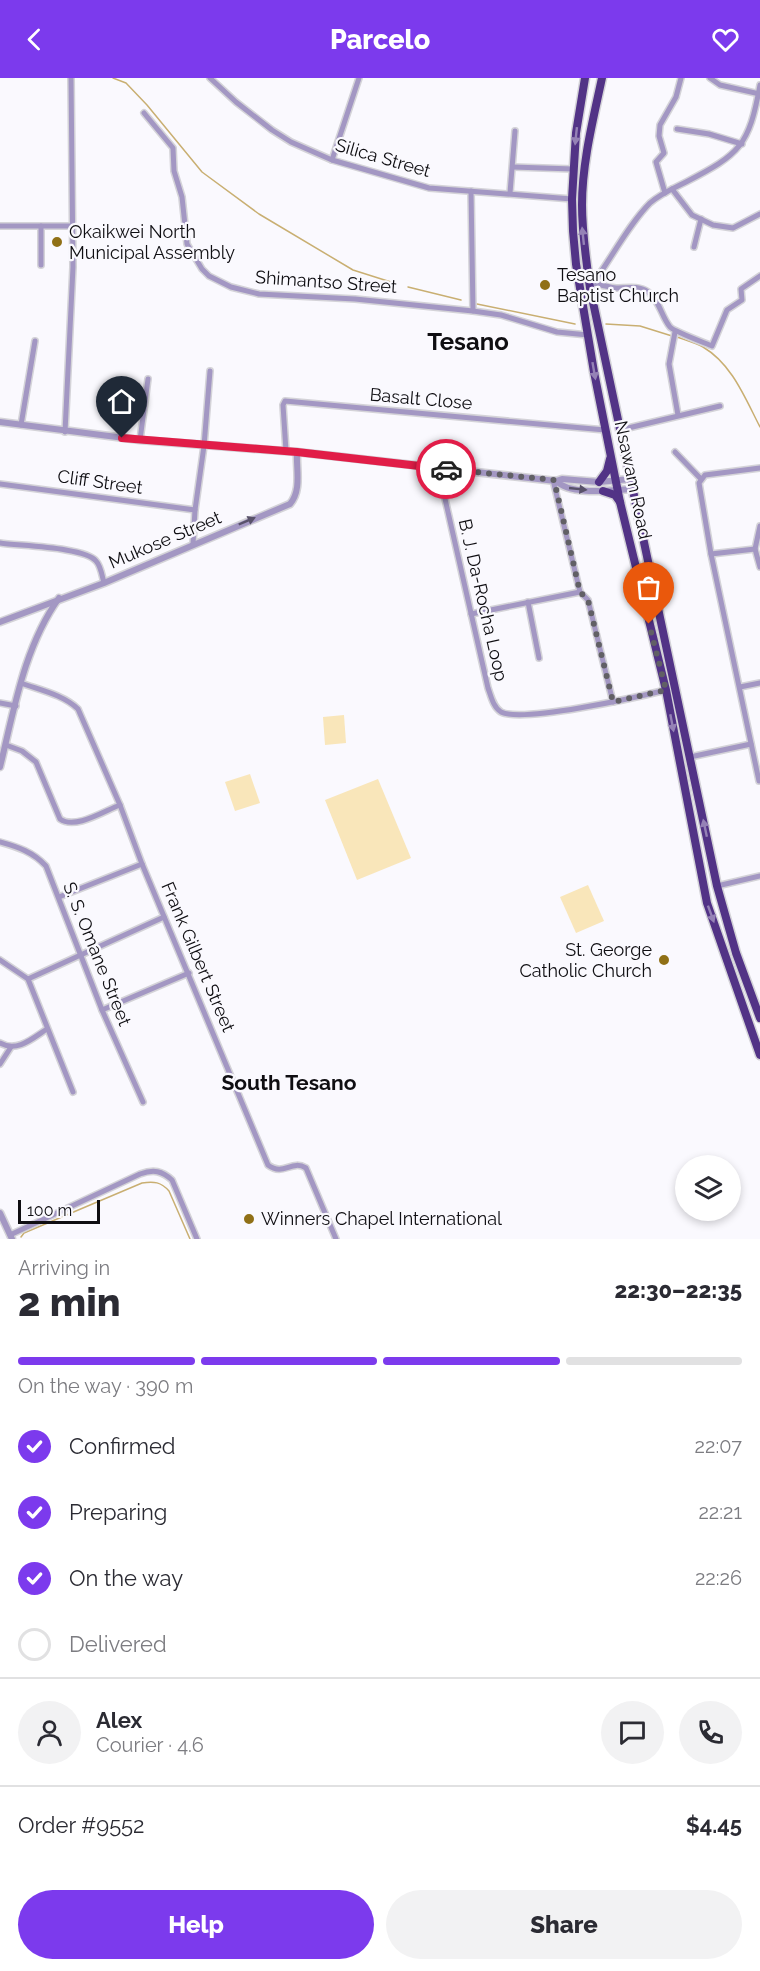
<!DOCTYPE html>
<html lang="en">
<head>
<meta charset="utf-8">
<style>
	:root { --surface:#fff; --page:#f2f2f3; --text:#2b2b33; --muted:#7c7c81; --line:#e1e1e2; --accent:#7c3aed }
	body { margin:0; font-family:Raleway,sans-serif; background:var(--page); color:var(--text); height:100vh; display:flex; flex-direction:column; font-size:22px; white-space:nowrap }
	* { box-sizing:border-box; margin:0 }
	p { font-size:20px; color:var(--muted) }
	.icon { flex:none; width:33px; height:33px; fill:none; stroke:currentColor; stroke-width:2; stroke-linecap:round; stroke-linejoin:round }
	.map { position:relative; height:1161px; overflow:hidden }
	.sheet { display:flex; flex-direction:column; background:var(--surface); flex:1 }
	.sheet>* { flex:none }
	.fabs { position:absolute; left:675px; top:1077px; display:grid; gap:12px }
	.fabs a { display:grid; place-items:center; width:66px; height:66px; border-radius:50%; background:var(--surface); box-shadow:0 3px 9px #0003; font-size:30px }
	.scale { position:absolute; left:18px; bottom:15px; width:82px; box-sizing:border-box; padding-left:6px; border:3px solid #0f0e12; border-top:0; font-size:16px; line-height:21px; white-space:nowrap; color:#0f0e12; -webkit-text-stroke:4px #faf9fe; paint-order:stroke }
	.pin { position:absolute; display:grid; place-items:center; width:51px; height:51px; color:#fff; margin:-62px -26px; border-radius:50% 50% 50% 0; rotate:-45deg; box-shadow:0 0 6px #0007 }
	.pin .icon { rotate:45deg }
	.courier { position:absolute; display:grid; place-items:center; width:60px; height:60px; margin:-30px; border:4px solid #e11d48; border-radius:50%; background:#fff; color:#222; box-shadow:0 2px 8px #0007 }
	.overview em { font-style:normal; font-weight:800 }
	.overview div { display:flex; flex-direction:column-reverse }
	.overview { display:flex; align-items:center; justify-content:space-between; height:102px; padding:0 18px }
	h1 { font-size:39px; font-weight:800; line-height:45px }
	.bar { display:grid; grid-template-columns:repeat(4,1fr); gap:9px 6px; align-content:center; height:72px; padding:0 18px }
	.bar i { height:8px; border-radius:4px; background:var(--line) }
	.bar .on { background:var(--accent) }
	.bar p { grid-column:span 4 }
	.line { display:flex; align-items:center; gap:15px; padding:0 18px; border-top:2px solid var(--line) }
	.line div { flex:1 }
	.round { display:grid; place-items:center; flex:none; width:63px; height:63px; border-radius:32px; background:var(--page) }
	ol { padding:0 18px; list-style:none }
	li { display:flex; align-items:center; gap:18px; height:66px }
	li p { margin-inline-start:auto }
	li .icon { padding:6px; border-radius:50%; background:var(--accent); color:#fff; stroke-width:4 }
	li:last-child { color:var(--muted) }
	li i { width:33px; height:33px; border:3px solid var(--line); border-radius:50% }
	.primary-button { display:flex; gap:12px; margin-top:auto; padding:12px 18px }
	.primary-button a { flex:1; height:69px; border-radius:36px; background:var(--accent); color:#fff; font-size:24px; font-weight:800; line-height:69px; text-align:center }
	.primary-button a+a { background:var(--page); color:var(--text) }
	header { display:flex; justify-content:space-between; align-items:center; height:78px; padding:0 18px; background:var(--accent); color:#fff; font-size:27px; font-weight:800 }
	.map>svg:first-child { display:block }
</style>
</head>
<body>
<header><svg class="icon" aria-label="back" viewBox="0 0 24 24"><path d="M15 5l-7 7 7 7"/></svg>Parcelo<svg class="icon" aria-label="heart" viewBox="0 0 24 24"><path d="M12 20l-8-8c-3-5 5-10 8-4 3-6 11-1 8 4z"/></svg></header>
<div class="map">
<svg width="760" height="1161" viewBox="0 0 760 1161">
	<rect width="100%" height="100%" fill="#faf9fe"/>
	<g fill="#f9e6ba">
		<polygon points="344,637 346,665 325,667 323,639"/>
		<polygon points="250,696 260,725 235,733 225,704"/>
		<polygon points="378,701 411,780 357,802 325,722"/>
		<polygon points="588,807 604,843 576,855 560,819"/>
	</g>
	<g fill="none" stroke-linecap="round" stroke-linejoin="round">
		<g stroke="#c9af72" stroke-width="1.5">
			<polyline points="113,0 126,5 147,27 202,94 259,136 353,192 394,205"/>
			<polyline points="408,209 461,222"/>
			<polyline points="477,226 575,246"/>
			<polyline points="606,246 640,248 672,258"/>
			<path d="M 677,259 C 685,262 695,265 703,269 C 732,286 745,320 760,349"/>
			<path d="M 21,1159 L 24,1155 L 142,1105 C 154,1103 161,1104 169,1113 L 190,1161"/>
		</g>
		<g stroke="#d4d3d8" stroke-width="8">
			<g id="minor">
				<polyline points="210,0 236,24 272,52 291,64 332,82 429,110 572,121"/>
				<polyline points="710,0 720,7 760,16"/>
				<polyline points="144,35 173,70 174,93 182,119 187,166 202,191 209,198 231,209 259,216 355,221 473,233 501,237 557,254 588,257"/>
				<polyline points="677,51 709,56 742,66"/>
				<polyline points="332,82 359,0"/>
				<polyline points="513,89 573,91"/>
				<polyline points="672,111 692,137 713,147 733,150 760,136"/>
				<polyline points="471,113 473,233"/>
				<polyline points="510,115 515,53"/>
				<polyline points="665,115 656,84 664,75 659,58 660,47 676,19 681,0"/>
				<polyline points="0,148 73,148"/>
				<polyline points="694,169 701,141"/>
				<polyline points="41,187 41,148"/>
				<path d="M 593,205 C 601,207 608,209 616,210 C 626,210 639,207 648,214 C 660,223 661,238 670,249 C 673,253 705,265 712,268 L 727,232 L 742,222 L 741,211 L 760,198"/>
				<path d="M 591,208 C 610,183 628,147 650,125 C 660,116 674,110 686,104 C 740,76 749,68 760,7"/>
				<polyline points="675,254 669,286 678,337"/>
				<polyline points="21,347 35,263"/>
				<polyline points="620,352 720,328"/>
				<polyline points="65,354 73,189 71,0"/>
				<polyline points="140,362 148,301"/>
				<polyline points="286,373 283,327 285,323 605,352"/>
				<polyline points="675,374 701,401"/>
				<path d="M 438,390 L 488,610 C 491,618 493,629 501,634 C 522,645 638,619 666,612"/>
				<polyline points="553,402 580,514 588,522 613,624"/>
				<polyline points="0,406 195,432"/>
				<polyline points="760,448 755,471 760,489"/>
				<path d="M 0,465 C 19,468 85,469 96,483 C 101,488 102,498 104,505"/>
				<polyline points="193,466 195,432 204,368 210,293"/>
				<polyline points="711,476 755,471"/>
				<polyline points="528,524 539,580"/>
				<polyline points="471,536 580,514"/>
				<path d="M 21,605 C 40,612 64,617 78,631 L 120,727 L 142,786 L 268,1087 C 284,1099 291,1081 306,1090 L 336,1161"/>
				<polyline points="740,609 760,605"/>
				<polyline points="0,625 16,628"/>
				<path d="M 6,667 L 22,673 L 36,684 L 60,741 C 75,752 104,733 120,727"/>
				<polyline points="690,679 751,666"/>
				<polyline points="759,703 711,476 699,405 705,397 760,390"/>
				<path d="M 0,764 C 18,769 33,774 46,788 L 102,932 L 143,1024"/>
				<polyline points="717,808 760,798"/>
				<polyline points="59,819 142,786"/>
				<polyline points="0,882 28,901 73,1014"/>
				<polyline points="28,901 164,839"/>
				<polyline points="102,932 189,895"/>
				<path d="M 0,965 C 17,975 33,960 47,951"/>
				<polyline points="0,986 11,969"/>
				<path d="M 10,1157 L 140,1096 C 154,1091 162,1093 172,1102 L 197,1161"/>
			</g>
		</g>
		<g stroke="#d4d3d8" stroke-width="9">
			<g id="tertiary">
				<polyline points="0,344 140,362 297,374 556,403 562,401 599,404 630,401"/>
				<path d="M 556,403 C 571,418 612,412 632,411"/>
				<path d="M 0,544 L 104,505 L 290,426 C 302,412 296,391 297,374"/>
				<path d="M 0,689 C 14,632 24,569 59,520"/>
				<polyline points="0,1135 12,1161"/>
			</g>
		</g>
		<g stroke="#d4d3d8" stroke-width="11">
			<g id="trunk">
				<polyline points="585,0 576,55 572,121 573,153 576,186 594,294 620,424 666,612 707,825 760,977"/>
				<path d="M 602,0 C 593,42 582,85 582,127 C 582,155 586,182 590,210 L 717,808 L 736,875 L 760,940"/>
				<polyline points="599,404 607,393 610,381"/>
				<polyline points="603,413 615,417 620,424"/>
			</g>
		</g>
		<use href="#minor" stroke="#a397c3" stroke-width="5"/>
		<use href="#tertiary" stroke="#a397c3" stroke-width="6"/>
		<use href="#trunk" stroke="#523386" stroke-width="8"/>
	</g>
	<defs><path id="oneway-solid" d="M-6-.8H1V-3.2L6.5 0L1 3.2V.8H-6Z" transform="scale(1.5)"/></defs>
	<g fill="#9582b6">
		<use href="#oneway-solid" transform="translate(576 58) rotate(96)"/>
		<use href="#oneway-solid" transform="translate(583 158) rotate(-96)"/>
		<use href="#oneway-solid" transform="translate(594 293) rotate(80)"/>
		<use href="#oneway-solid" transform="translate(672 645) rotate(79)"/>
		<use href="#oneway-solid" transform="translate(705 750) rotate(-102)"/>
		<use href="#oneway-solid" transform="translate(711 836) rotate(70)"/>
	</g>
	<g fill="#59526a">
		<use href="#oneway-solid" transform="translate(578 411) rotate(6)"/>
		<use href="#oneway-solid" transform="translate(247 443) rotate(-23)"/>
	</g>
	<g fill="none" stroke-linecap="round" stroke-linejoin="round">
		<polyline stroke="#616065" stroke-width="6" stroke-dasharray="0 10.8" points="446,391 554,402 580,514 588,522 613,624 666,612 649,546"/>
		<polyline stroke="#e11d48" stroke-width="8" points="122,360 297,374 446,391"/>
	</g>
	<g fill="#907016" stroke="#faf9fe" stroke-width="2">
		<circle cx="57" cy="164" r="6"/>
		<circle cx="545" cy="207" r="6"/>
		<circle cx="664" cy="882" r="6"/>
		<circle cx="249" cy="1141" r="6"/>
	</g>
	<g text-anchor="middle" stroke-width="4.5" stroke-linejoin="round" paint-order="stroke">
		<g font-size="18" fill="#0f0e12" stroke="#faf9fe">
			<text transform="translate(383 80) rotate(16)" y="6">Silica Street</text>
			<text transform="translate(326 204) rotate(4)" y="6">Shimantso Street</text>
			<text transform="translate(421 321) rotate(5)" y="6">Basalt Close</text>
			<text transform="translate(633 402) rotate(78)" y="6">Nsawam Road</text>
			<text transform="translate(100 404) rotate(8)" y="6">Cliff Street</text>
			<text transform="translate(165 462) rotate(-23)" y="6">Mukose Street</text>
			<text transform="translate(483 522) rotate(77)" y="6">B. J. Da-Rocha Loop</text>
			<text transform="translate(97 876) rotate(68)" y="6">S. S. Omane Street</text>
			<text transform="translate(198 879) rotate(67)" y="6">Frank Gilbert Street</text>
		</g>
		<g font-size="18" fill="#0f0e12" stroke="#faf9fe" text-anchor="start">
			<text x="69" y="160">Okaikwei North<tspan x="69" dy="21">Municipal Assembly</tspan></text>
			<text x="557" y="203">Tesano<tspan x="557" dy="21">Baptist Church</tspan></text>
			<text x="652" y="878" text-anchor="end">St. George<tspan x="652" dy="21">Catholic Church</tspan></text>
			<text x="261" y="1147">Winners Chapel International</text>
		</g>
		<g font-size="21" font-weight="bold" fill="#0f0e12" stroke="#faf9fe">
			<text x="289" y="1012">South Tesano</text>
		</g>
		<g font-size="24" font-weight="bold" fill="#0f0e12" stroke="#faf9fe">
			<text x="468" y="272">Tesano</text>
		</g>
	</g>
</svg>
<div class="fabs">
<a><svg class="icon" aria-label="layers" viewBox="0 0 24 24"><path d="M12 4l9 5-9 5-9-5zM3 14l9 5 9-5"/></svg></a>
</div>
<div class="scale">100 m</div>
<div class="pin" style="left:649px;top:546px;background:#ea580c"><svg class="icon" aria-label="bag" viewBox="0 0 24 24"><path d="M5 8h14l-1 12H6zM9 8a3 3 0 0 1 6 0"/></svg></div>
<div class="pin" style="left:122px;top:360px;background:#1f2937"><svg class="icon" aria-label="home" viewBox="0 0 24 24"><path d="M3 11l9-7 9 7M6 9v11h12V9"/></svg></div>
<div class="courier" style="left:446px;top:391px"><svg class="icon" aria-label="car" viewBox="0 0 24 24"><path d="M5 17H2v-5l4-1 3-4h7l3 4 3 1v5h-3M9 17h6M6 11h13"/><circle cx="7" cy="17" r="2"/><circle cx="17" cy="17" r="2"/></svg></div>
</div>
<section class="sheet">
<div class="overview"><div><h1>2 min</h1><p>Arriving in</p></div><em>22:30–22:35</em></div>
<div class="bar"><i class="on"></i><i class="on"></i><i class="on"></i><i></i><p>On the way · 390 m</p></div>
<ol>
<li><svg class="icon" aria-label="check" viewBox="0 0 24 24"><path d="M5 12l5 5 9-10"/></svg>Confirmed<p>22:07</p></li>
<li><svg class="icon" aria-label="check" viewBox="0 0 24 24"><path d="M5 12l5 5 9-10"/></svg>Preparing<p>22:21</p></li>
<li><svg class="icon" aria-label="check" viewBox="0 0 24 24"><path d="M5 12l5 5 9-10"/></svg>On the way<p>22:26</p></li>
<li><i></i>Delivered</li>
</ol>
<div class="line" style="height:108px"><a class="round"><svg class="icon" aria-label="person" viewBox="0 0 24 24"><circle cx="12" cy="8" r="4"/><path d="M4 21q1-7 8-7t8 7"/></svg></a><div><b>Alex</b><p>Courier · 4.6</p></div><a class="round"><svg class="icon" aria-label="chat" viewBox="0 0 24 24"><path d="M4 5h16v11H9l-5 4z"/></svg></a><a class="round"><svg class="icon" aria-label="phone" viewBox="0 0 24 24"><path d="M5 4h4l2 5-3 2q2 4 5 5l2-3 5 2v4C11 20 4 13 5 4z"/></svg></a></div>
<div class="line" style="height:78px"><div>Order #9552</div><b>$4.45</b></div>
<div class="primary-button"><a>Help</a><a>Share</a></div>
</section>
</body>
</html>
